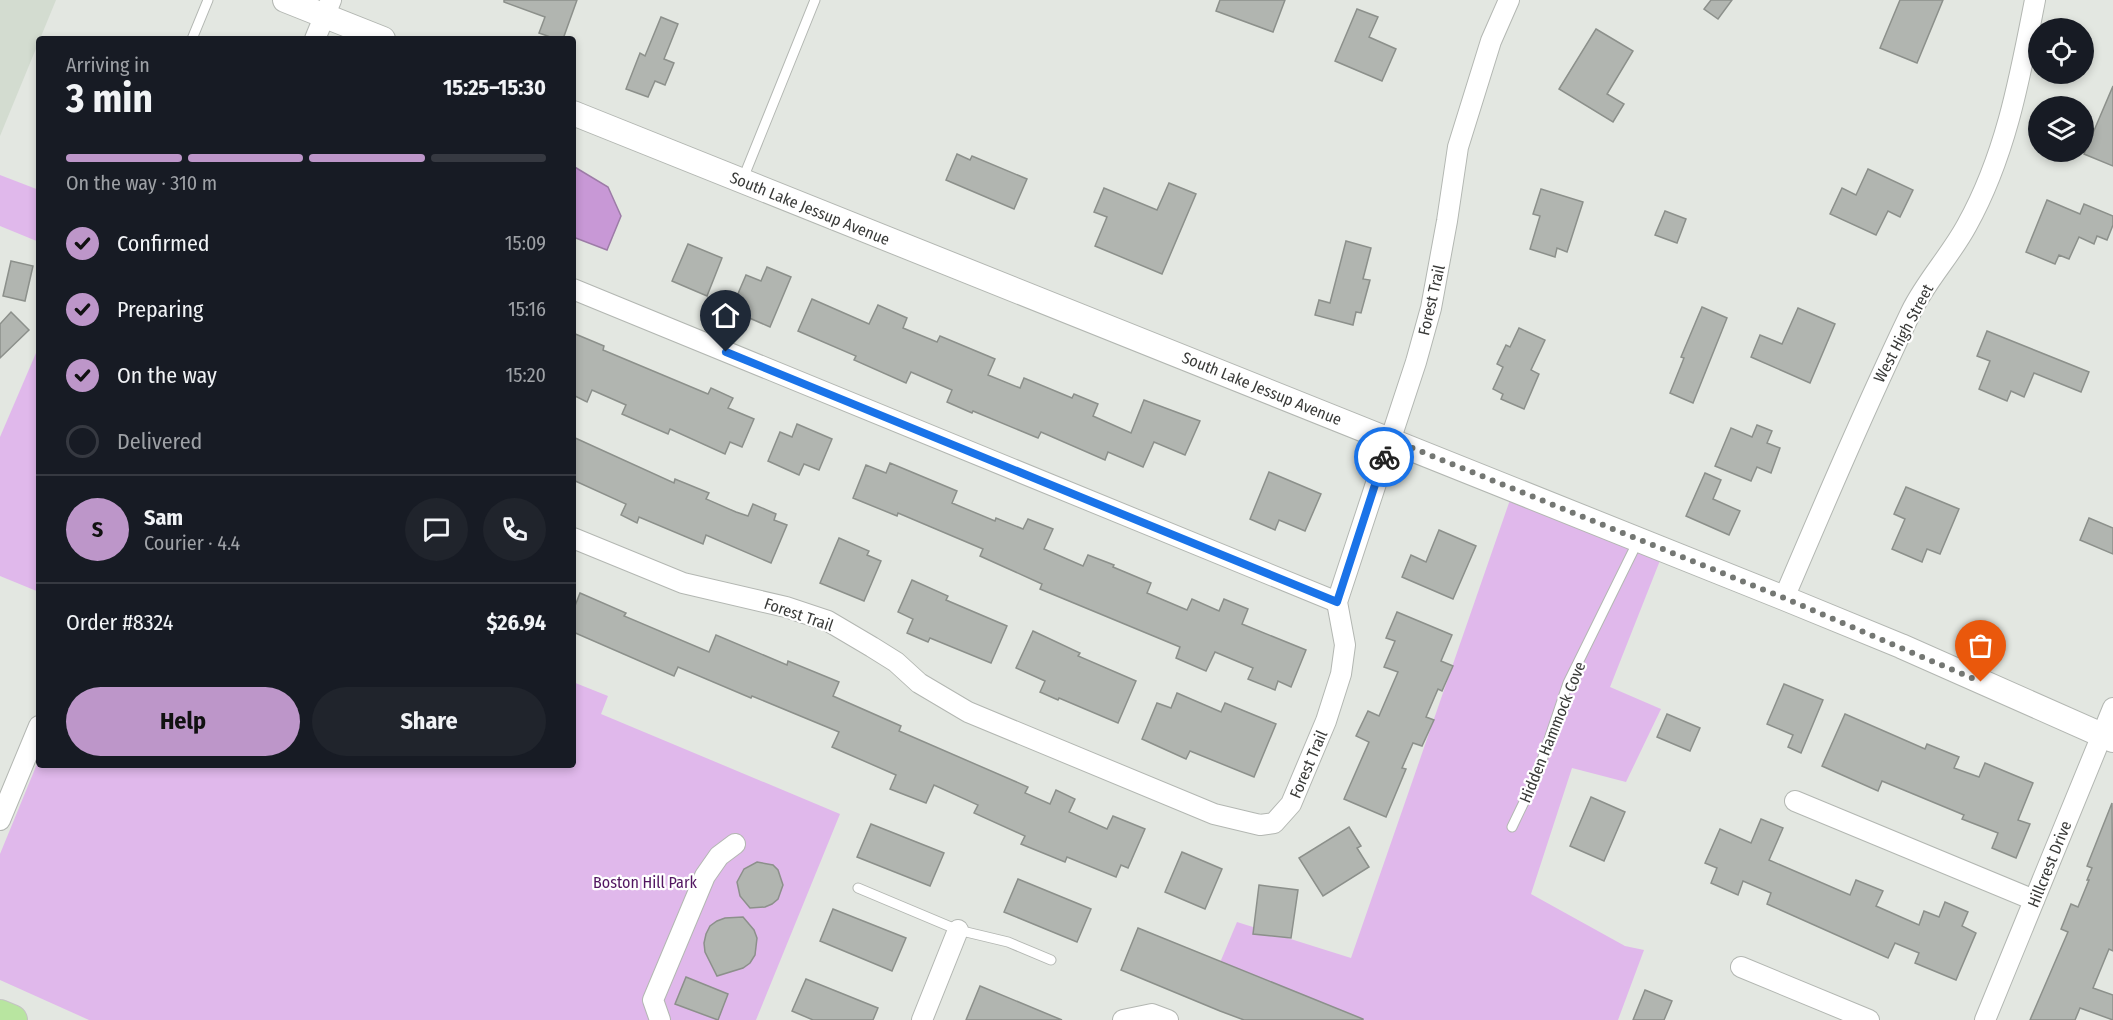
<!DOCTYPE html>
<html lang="en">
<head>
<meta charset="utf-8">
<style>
	:root { --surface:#171b24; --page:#20242c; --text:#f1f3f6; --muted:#9ea1a6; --line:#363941; --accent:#bd96c9 }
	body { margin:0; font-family:"Fira Sans Condensed",sans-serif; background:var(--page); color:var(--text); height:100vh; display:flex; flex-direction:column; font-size:22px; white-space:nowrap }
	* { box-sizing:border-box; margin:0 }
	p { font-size:20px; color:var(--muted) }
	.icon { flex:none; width:33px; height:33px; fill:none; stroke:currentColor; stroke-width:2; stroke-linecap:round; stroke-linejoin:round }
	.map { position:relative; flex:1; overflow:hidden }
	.side { position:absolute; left:36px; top:36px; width:540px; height:732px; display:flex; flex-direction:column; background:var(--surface); border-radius:6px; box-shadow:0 3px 9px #0003 }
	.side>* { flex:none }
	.buttons { position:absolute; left:2028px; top:18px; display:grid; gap:12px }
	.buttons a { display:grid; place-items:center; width:66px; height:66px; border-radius:50%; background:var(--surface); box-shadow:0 3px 9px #0003; font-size:30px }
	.pin { position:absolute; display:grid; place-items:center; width:51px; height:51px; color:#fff; margin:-62px -26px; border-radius:50% 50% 50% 0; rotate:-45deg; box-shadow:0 0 6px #0007 }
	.pin .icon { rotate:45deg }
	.courier { position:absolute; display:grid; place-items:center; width:60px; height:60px; margin:-30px; border:4px solid #1a73e8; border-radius:50%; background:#fff; color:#222; box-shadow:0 2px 8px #0007 }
	.summary em { font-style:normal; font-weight:700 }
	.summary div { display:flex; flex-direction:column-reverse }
	.summary { display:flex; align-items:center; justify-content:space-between; height:102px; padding:0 30px }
	h1 { font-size:39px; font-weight:700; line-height:45px }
	.bar { display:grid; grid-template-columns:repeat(4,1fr); gap:9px 6px; align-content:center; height:72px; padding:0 30px }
	.bar i { height:8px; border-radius:4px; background:var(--line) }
	.bar .current { background:var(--accent) }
	.bar p { grid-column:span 4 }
	.line { display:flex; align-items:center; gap:15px; padding:0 30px; border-top:2px solid var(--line) }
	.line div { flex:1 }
	.round { display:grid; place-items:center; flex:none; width:63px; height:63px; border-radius:32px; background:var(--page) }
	ol { padding:0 30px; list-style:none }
	li { display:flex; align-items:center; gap:18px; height:66px }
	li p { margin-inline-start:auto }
	li .icon { padding:6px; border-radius:50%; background:var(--accent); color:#111; stroke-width:4 }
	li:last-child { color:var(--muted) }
	li i { width:33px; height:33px; border:3px solid var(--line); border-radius:50% }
	.action { display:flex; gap:12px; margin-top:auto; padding:12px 30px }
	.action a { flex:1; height:69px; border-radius:36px; background:var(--accent); color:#111; font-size:24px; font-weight:700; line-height:69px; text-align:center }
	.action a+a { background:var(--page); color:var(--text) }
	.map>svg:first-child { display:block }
</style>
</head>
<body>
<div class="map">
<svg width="2113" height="1020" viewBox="0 0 2113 1020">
	<rect width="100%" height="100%" fill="#e3e7e1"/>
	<polygon fill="#d3dcd0" points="0,0 56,0 0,136"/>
	<g fill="#e0b8eb">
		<polygon points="0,175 39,190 39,242 0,226"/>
		<polygon points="39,346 39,592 0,576 0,437"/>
		<polygon points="1511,497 1661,558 1610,687 1661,709 1626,782 1572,768 1531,894 1625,946 1644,950 1618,1020 1317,1020 1214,977 1237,922 1351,958"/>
		<polygon points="573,682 608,696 601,714 840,814 756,1020 89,1020 0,980 0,854 39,759 39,765 573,765"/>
	</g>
	<polygon fill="#c898d6" stroke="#9d7ca7" stroke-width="1.5" points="573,166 608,187 621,216 607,250 573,237"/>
	<g fill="#b1b5b0" stroke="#8c908b" stroke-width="1.5">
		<polygon points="504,0 577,0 563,39 556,39 539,33 545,17 504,2"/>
		<polygon points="1220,0 1285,0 1273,32 1216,11"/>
		<polygon points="1711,0 1732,0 1718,19 1704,9"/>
		<polygon points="1900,0 1943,0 1917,63 1880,48"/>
		<polygon points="1357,9 1378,17 1369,37 1396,49 1382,81 1335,61"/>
		<polygon points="661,17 678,24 664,59 674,63 665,85 655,81 648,97 626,89 640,53 645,56"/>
		<polygon points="1596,29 1633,51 1607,94 1624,104 1613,122 1559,89"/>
		<polygon points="2113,86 2113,166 2084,154"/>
		<polygon points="957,154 970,160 972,156 1027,179 1014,209 946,180"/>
		<polygon points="1868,169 1913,190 1900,217 1888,211 1876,235 1830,214 1842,188 1856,195"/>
		<polygon points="1169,183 1196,194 1162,274 1095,246 1107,217 1094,212 1104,188 1157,210"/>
		<polygon points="1541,189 1583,202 1567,252 1557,248 1555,257 1530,249 1540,216 1533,214"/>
		<polygon points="2047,200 2080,214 2084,204 2113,216 2113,225 2107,240 2097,236 2094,244 2079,237 2069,259 2059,255 2055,264 2026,252"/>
		<polygon points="1665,211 1686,219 1677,243 1655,235"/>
		<polygon points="1346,241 1371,248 1363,279 1370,280 1361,313 1356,312 1353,325 1315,315 1319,300 1330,303"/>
		<polygon points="688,244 722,258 707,296 672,281"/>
		<polygon points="11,261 33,266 25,301 3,296"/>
		<polygon points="767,267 791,277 770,327 731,310 746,275 761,281"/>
		<polygon points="812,299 869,324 878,305 907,318 903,328 937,342 940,336 995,359 988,375 1020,388 1024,378 1072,398 1074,394 1098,404 1093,416 1131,433 1144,400 1200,421 1185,455 1154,442 1143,467 1108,452 1105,460 1041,432 1038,438 973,411 972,413 947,402 952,390 911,372 906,383 854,360 856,356 798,331"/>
		<polygon points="1702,307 1727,318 1693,403 1670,393 1684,358 1681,357"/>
		<polygon points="1798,308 1835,324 1810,383 1751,357 1760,335 1782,344"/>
		<polygon points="11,312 29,330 0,358 0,324"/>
		<polygon points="1519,328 1545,340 1531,370 1539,374 1524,409 1501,399 1503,394 1493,389 1503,367 1497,364 1506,345 1510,347"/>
		<polygon points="1987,331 2089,372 2081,392 2034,373 2024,397 2011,391 2007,401 1979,389 1990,361 1977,356"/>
		<polygon points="573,333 604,346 603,350 708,394 711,388 733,398 728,408 754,419 742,447 730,442 725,454 670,429 668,434 622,414 626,405 592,390 587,402 573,395"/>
		<polygon points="797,424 832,439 819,470 804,464 799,475 768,461 780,432 792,437"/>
		<polygon points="1757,425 1772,431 1767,443 1780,448 1771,473 1757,467 1751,481 1715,466 1731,428 1752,437"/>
		<polygon points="573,437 674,483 675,479 709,493 706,499 736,512 748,516 753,504 776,514 774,520 787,525 771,563 706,535 703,544 639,517 637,523 621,515 626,504 573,480"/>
		<polygon points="890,463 957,491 952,503 995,521 996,518 1023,529 1028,519 1053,529 1044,549 1083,566 1088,555 1114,565 1113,567 1151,583 1147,593 1187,610 1192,599 1219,611 1224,599 1248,609 1242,624 1306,650 1291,687 1278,681 1275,690 1248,679 1253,668 1215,652 1206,671 1176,658 1180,647 1040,589 1042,584 980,556 983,549 898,513 897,516 853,498 866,465 886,473"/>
		<polygon points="1269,472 1321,494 1305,531 1279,520 1275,530 1250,519"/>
		<polygon points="1705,473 1721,480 1713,499 1740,511 1729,535 1686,516"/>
		<polygon points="1906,487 1959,509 1940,554 1927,549 1922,562 1892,549 1905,519 1894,514"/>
		<polygon points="2089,518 2113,528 2113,554 2080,540"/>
		<polygon points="1439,530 1476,546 1453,599 1402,577 1411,555 1426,562"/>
		<polygon points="839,538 869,551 867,555 881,561 864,601 820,583"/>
		<polygon points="912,580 948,596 946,600 1007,626 991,663 930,638 928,642 907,633 913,619 898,612"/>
		<polygon points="580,593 626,613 624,616 709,652 716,635 787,665 788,661 839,682 833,696 901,726 899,731 1028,787 1025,793 1050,804 1056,790 1075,799 1069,812 1107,829 1113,816 1145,829 1128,868 1121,865 1116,877 1067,857 1065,862 1021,844 1025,836 974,813 978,805 934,785 926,803 890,789 896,775 832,747 839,732 752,696 751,698 678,667 674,676 573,632 573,611"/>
		<polygon points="1397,612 1452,635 1441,661 1453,666 1442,691 1438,689 1426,717 1434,720 1422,746 1413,743 1402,768 1406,769 1386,817 1344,799 1369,742 1356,736 1368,711 1379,716 1398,672 1384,667 1395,641 1386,638"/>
		<polygon points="1033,631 1080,653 1078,656 1136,681 1118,723 1059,698 1058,700 1040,692 1045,681 1016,668"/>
		<polygon points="1784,684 1823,700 1801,753 1788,747 1793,735 1767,724"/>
		<polygon points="1177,693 1221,712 1225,703 1276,724 1254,777 1190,751 1186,759 1142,739 1157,703 1171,708"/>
		<polygon points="1667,714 1700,728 1690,751 1657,737"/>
		<polygon points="1845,714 1925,749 1927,744 1959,757 1954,768 1979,777 1985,763 2033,783 2018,820 2030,824 2016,858 1992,848 1998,833 1962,819 1964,815 1882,781 1878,791 1822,766"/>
		<polygon points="1591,797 1625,812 1604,861 1570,846"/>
		<polygon points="2112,803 2113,951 2109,949 2093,988 2113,995 2113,1020 2080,1008 2075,1020 2030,1020 2068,932 2061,929 2071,904 2078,907 2089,880 2087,880 2092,868 2087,866"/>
		<polygon points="1761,819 1783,828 1769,860 1850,895 1856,880 1883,891 1876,906 1919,925 1924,911 1939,917 1945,902 1968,912 1962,926 1976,933 1956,980 1915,963 1919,953 1895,943 1888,958 1767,904 1771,893 1743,881 1738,895 1711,883 1717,868 1705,863 1720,829 1751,843"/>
		<polygon points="871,824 944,853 930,886 857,857"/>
		<polygon points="1349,827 1361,846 1357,848 1369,867 1323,896 1299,858"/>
		<polygon points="1182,852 1222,869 1205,909 1165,892"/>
		<polygon points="757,862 773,865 778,870 783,885 778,899 772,904 765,907 750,908 740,896 737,882 744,869"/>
		<polygon points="1018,879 1091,909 1077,942 1004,912"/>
		<polygon points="1259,885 1298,890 1291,938 1253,934"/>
		<polygon points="833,909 906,938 892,971 820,941"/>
		<polygon points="743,917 754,930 757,938 755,955 750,963 743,968 717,976 705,952 704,943 706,934 710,926 717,921 725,918"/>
		<polygon points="1138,928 1363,1019 1363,1020 1244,1020 1220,1011 1121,970"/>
		<polygon points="686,977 728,994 718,1020 675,1004"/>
		<polygon points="806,979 878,1008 873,1020 813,1020 792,1011"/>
		<polygon points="980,986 1062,1020 966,1020"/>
		<polygon points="1645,990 1672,1001 1664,1020 1633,1020"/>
	</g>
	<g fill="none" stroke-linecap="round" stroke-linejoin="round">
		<g stroke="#b3b7b2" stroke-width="11">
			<g id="service">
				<polyline points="192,39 208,0"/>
				<polyline points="742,181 815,0"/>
				<polyline points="1512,827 1537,775 1568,683 1638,541"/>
				<polyline points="858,888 958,930 1008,942 1051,960"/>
			</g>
		</g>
		<g stroke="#b3b7b2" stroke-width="22">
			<g id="minor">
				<polyline points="315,39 331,0"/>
				<polyline points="573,289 1337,602"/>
				<polyline points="573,538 683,583 786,607 828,621 872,647 896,662 919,683 968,712 1214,814 1260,825 1274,823 1291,804 1326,721 1341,674 1345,645 1337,602 1416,362 1431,308 1447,221 1458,147 1491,41 1509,0"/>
				<path d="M 1784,598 C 1825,502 1866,406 1911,312 C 1926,281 1951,255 1967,225 C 2006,155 2020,77 2035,0"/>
				<polyline points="1795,801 2034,900"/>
				<polyline points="0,820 39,726"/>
				<polyline points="1741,967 1869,1020"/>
				<polyline points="660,1020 653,1000 705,876 719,856 735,844"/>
				<polyline points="922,1020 958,930"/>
				<polyline points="1123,1020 1152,1014 1168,1020"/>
				<polyline points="1985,1020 2113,708"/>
			</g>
		</g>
		<g stroke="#b3b7b2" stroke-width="26">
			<g id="tertiary">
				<polyline points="285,0 383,39"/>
				<polyline points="573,113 1784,598 1901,646 2113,740"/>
			</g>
		</g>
		<g stroke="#c4c4c3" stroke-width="32">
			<polyline id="primary" points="0,1015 12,1020"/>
		</g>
		<use href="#service" stroke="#fff" stroke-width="9"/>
		<use href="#minor" stroke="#fff" stroke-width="20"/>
		<use href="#tertiary" stroke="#fff" stroke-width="24"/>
		<use href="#primary" stroke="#b8e5a0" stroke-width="30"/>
	</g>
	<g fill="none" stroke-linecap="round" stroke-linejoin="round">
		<polyline stroke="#747773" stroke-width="6" stroke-dasharray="0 10.8" points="1384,457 1390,439 1784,598 1981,682"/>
		<polyline stroke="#1a73e8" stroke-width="8" points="726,352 1337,602 1384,457"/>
	</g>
	<g text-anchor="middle" stroke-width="4.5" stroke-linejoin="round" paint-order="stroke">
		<g font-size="16" fill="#393a38" stroke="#fff">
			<text transform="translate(810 208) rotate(22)" y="6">South Lake Jessup Avenue</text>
			<text transform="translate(1431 300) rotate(-77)" y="6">Forest Trail</text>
			<text transform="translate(1903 333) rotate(-62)" y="6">West High Street</text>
			<text transform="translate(1262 388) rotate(22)" y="6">South Lake Jessup Avenue</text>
			<text transform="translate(799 614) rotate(19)" y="6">Forest Trail</text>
			<text transform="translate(1552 732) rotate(-68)" y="6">Hidden Hammock Cove</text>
			<text transform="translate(1308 764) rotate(-67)" y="6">Forest Trail</text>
			<text transform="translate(2049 864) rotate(-68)" y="6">Hillcrest Drive</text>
		</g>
		<g font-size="16" fill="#521661" stroke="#fff">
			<text x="645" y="888">Boston Hill Park</text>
		</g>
	</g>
</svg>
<div class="buttons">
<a><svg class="icon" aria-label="locate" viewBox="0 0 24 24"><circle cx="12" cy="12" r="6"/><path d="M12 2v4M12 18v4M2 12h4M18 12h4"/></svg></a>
<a><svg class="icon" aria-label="layers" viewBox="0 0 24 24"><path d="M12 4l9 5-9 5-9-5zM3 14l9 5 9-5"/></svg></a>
</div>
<div class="pin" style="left:1981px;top:682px;background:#ea580c"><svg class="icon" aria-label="bag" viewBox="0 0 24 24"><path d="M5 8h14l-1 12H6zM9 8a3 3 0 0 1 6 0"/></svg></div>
<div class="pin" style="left:726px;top:352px;background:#1f2937"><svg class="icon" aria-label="home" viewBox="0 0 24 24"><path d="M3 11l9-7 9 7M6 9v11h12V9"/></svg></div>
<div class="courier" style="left:1384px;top:457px"><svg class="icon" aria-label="bike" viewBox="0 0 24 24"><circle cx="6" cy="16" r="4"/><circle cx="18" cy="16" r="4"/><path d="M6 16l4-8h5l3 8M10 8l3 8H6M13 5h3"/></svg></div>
<section class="side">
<div class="summary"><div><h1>3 min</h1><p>Arriving in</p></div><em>15:25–15:30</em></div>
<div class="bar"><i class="current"></i><i class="current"></i><i class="current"></i><i></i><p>On the way · 310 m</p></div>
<ol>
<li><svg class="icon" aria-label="check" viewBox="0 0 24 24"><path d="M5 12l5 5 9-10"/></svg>Confirmed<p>15:09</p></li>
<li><svg class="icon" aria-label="check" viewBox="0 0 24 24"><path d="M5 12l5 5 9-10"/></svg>Preparing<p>15:16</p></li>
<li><svg class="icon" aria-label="check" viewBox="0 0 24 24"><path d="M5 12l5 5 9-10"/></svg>On the way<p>15:20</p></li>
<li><i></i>Delivered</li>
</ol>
<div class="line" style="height:108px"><b class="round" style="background:var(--accent);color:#111">S</b><div><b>Sam</b><p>Courier · 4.4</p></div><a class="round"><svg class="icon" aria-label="chat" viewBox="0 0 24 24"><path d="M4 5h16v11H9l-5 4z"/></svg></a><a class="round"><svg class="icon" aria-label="phone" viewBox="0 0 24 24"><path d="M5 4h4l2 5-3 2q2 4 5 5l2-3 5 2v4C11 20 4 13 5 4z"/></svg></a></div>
<div class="line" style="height:78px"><div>Order #8324</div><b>$26.94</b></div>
<div class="action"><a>Help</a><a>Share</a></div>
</section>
</div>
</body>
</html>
